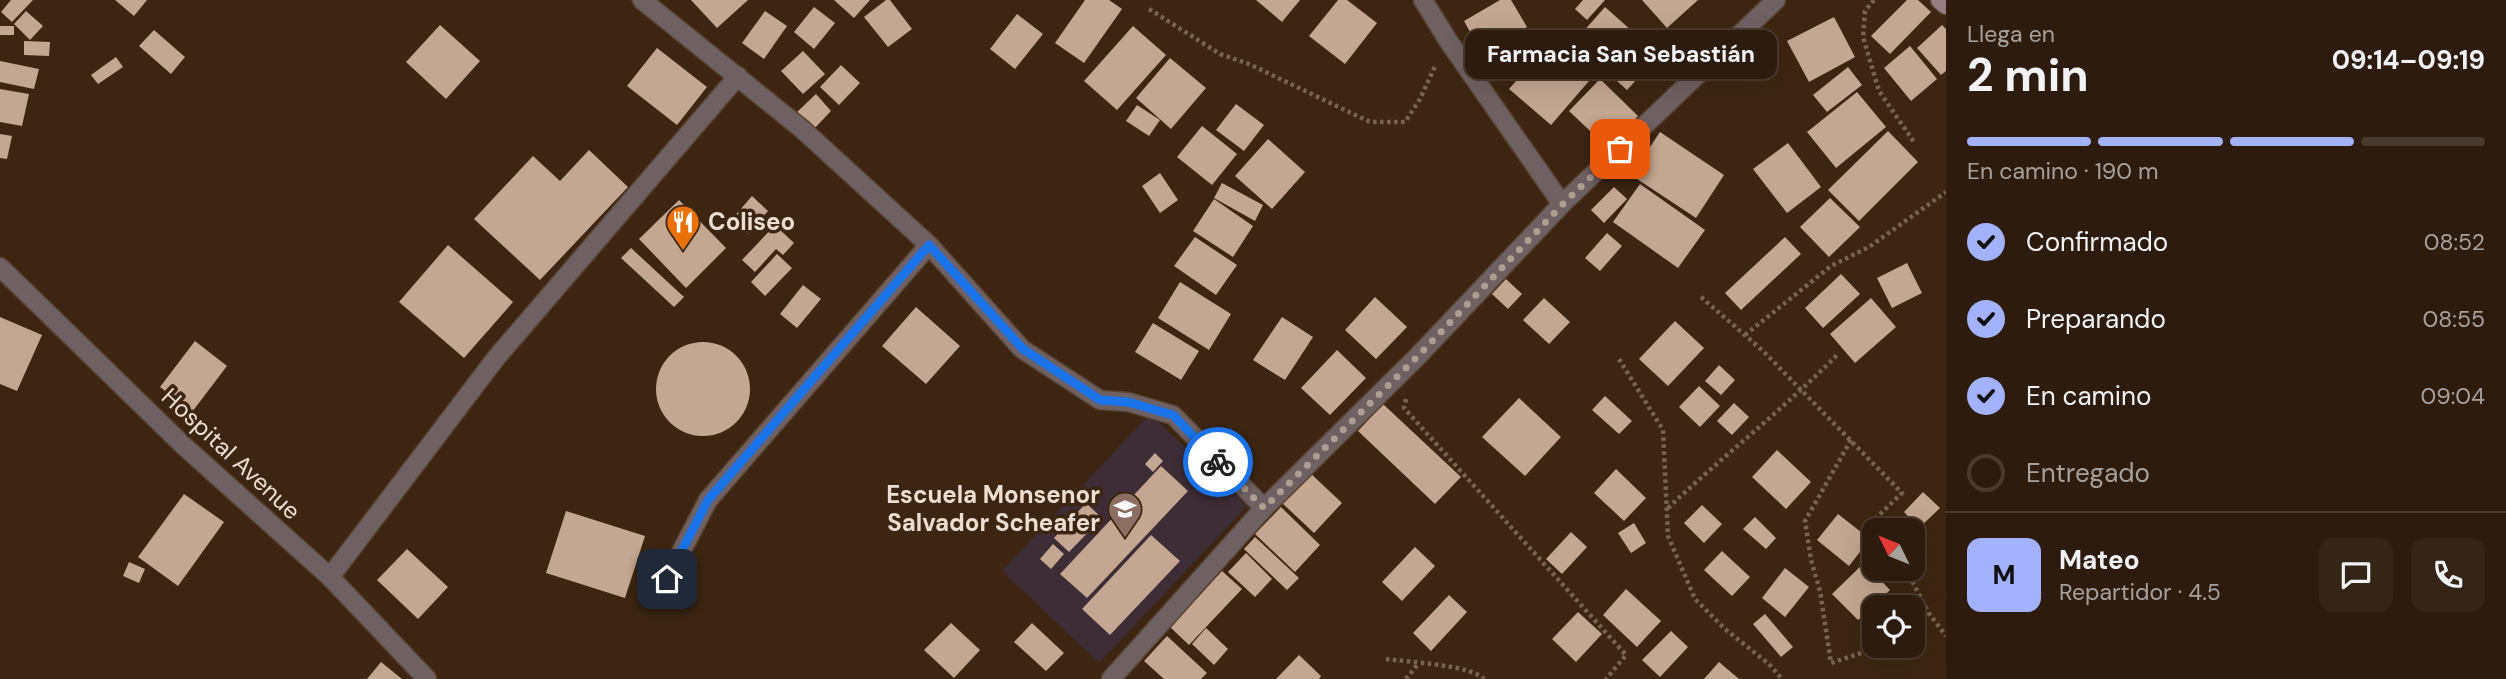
<!DOCTYPE html>
<html lang="es">
<head>
<meta charset="utf-8">
<style>
	:root { --surface:#2d1c0e; --page:#352517; --text:#f1f3f6; --muted:#a7a19e; --line:#483a2e; --accent:#a2b2fd }
	body { margin:0; font-family:"DM Sans",sans-serif; background:var(--page); color:var(--text); height:100vh; display:flex; flex-direction:column; font-size:26px; white-space:nowrap }
	* { box-sizing:border-box; margin:0 }
	p { font-size:23px; color:var(--muted) }
	.icon { flex:none; width:38px; height:38px; fill:none; stroke:currentColor; stroke-width:2; stroke-linecap:round; stroke-linejoin:round }
	.map { position:relative; flex:1; overflow:hidden }
	.details { display:flex; flex-direction:column; background:var(--surface); width:560px }
	.details>* { flex:none }
	.needle { width:46px; rotate:313deg }
	.controls { position:absolute; left:1862px; top:518px; display:grid; gap:14px }
	.controls a { display:grid; place-items:center; width:63px; height:63px; border-radius:14px; background:var(--surface); box-shadow:0 7px 28px #0002,0 0 0 2px var(--line); font-size:35px }
	.pin { position:absolute; display:grid; place-items:center; width:60px; height:60px; color:#fff; margin:-30px; border-radius:14px; box-shadow:0 4px 10px #0006 }
	.courier { position:absolute; display:grid; place-items:center; width:70px; height:70px; margin:-35px; border:5px solid #1a73e8; border-radius:50%; background:#fff; color:#222; box-shadow:0 2px 9px #0007 }
	.bubble { position:absolute; height:49px; border-radius:14px; background:var(--surface); box-shadow:0 7px 28px #0002,0 0 0 2px var(--line); font-size:23px; font-weight:700; line-height:49px; text-align:center }
	.head em { font-style:normal; font-weight:700 }
	.head div { display:flex; flex-direction:column-reverse }
	.head { display:flex; align-items:center; justify-content:space-between; height:119px; padding:0 21px }
	h1 { font-size:46px; font-weight:700; line-height:52px }
	.bar { display:grid; grid-template-columns:repeat(4,1fr); gap:10px 7px; align-content:center; height:84px; padding:0 21px }
	.bar i { height:9px; border-radius:5px; background:var(--line) }
	.bar .current { background:var(--accent) }
	.bar p { grid-column:span 4 }
	.line { display:flex; align-items:center; gap:18px; padding:0 21px; border-top:2px solid var(--line) }
	.line div { flex:1 }
	.round { display:grid; place-items:center; flex:none; width:74px; height:74px; border-radius:14px; background:var(--page) }
	ol { padding:0 21px; list-style:none }
	li { display:flex; align-items:center; gap:21px; height:77px }
	li p { margin-inline-start:auto }
	li .icon { padding:7px; border-radius:50%; background:var(--accent); color:#111; stroke-width:4 }
	li:last-child { color:var(--muted) }
	li i { width:38px; height:38px; border:4px solid var(--line); border-radius:50% }
	main { display:flex; flex:1; min-height:0 }
	.map>svg:first-child { display:block }
</style>
</head>
<body>
<main>
<div class="map">
<svg width="1946" height="679" viewBox="0 0 1946 679">
	<rect width="100%" height="100%" fill="#3c2612"/>
	<polygon fill="#3e2d37" points="1150,414 1247,506 1099,663 1002,571"/>
	<g fill="#c3a790">
		<polygon points="11,0 33,0 12,22 1,12"/>
		<polygon points="115,0 147,0 134,16"/>
		<polygon points="691,0 748,0 717,28"/>
		<polygon points="834,0 870,0 854,18"/>
		<polygon points="886,0 890,0 912,29 888,47 864,17"/>
		<polygon points="1085,0 1109,0 1122,9 1084,63 1055,43"/>
		<polygon points="1256,0 1300,0 1282,22"/>
		<polygon points="1338,0 1347,0 1377,23 1345,64 1309,36"/>
		<polygon points="1500,0 1511,0 1527,27 1482,54 1464,21"/>
		<polygon points="1583,0 1605,0 1587,20 1575,9"/>
		<polygon points="1642,0 1698,0 1667,28"/>
		<polygon points="1907,0 1918,0 1931,12 1890,54 1871,36"/>
		<polygon points="814,7 835,23 814,49 794,32"/>
		<polygon points="1605,7 1659,55 1627,90 1574,42"/>
		<polygon points="26,11 43,26 30,40 14,24"/>
		<polygon points="765,11 787,26 764,59 742,43"/>
		<polygon points="1017,14 1043,34 1015,69 990,49"/>
		<polygon points="1834,17 1855,57 1809,82 1787,41"/>
		<polygon points="440,25 480,61 446,99 406,62"/>
		<polygon points="1942,25 1946,29 1946,71 1941,75 1917,48"/>
		<rect x="0" y="26" width="14" height="9"/>
		<polygon points="1133,26 1166,55 1117,110 1084,81"/>
		<polygon points="154,30 185,57 171,74 139,46"/>
		<polygon points="24,41 50,42 49,56 24,55"/>
		<polygon points="1548,45 1589,81 1551,125 1509,89"/>
		<polygon points="1910,46 1937,79 1911,101 1884,68"/>
		<polygon points="657,48 707,87 677,125 627,86"/>
		<polygon points="803,51 825,74 803,94 781,71"/>
		<polygon points="116,57 123,67 98,84 91,75"/>
		<polygon points="1170,58 1206,88 1171,129 1136,98"/>
		<polygon points="0,61 39,69 34,89 0,82"/>
		<polygon points="841,65 860,83 839,105 820,87"/>
		<polygon points="1848,67 1862,85 1827,112 1813,95"/>
		<polygon points="1600,79 1638,116 1608,148 1569,111"/>
		<polygon points="0,89 29,94 22,126 0,122"/>
		<polygon points="1857,92 1886,127 1836,168 1807,132"/>
		<polygon points="816,94 831,111 813,130 796,113"/>
		<polygon points="1236,104 1264,125 1244,151 1216,130"/>
		<polygon points="1137,105 1160,120 1149,136 1126,121"/>
		<polygon points="1202,126 1237,154 1212,185 1177,157"/>
		<polygon points="1888,131 1918,162 1859,221 1828,190"/>
		<polygon points="1660,132 1724,175 1696,218 1631,175"/>
		<polygon points="0,134 12,136 7,159 0,158"/>
		<polygon points="1268,139 1305,172 1272,209 1235,176"/>
		<polygon points="1788,143 1821,187 1787,213 1753,169"/>
		<polygon points="589,150 628,187 540,280 474,219 533,156 560,181"/>
		<polygon points="1160,173 1178,200 1160,213 1142,186"/>
		<polygon points="1222,183 1263,205 1255,221 1214,198"/>
		<polygon points="1640,184 1705,230 1678,268 1613,222"/>
		<polygon points="1614,187 1627,199 1604,223 1591,210"/>
		<polygon points="752,196 768,211 748,234 732,219"/>
		<polygon points="1830,198 1860,227 1829,257 1800,227"/>
		<polygon points="1214,199 1253,226 1233,257 1193,231"/>
		<polygon points="679,200 726,248 686,288 639,239"/>
		<polygon points="775,225 794,243 783,255 776,249 755,272 742,260"/>
		<polygon points="1607,233 1622,246 1600,271 1585,258"/>
		<polygon points="1195,237 1237,265 1216,295 1174,266"/>
		<polygon points="1785,237 1801,254 1741,310 1725,293"/>
		<polygon points="448,245 513,302 464,358 399,302"/>
		<polygon points="631,248 684,297 674,307 621,258"/>
		<polygon points="777,254 792,268 765,296 751,282"/>
		<polygon points="1907,263 1922,293 1892,308 1877,278"/>
		<polygon points="1841,274 1860,294 1823,328 1805,308"/>
		<polygon points="1506,279 1522,294 1508,309 1492,294"/>
		<polygon points="1180,282 1231,314 1209,350 1158,318"/>
		<polygon points="803,285 821,299 797,328 780,314"/>
		<polygon points="1375,297 1407,327 1376,359 1345,330"/>
		<polygon points="1544,298 1570,322 1549,344 1523,320"/>
		<polygon points="1871,298 1896,327 1855,363 1830,334"/>
		<polygon points="916,307 960,346 926,384 882,346"/>
		<polygon points="0,317 42,335 17,391 0,384"/>
		<polygon points="1282,317 1313,337 1285,380 1253,360"/>
		<polygon points="1675,321 1704,348 1668,386 1639,359"/>
		<polygon points="1153,323 1199,351 1181,380 1135,352"/>
		<polygon points="195,341 227,366 192,412 160,387"/>
		<circle cx="703" cy="389" r="47"/>
		<polygon points="1337,350 1366,378 1330,415 1301,388"/>
		<polygon points="1719,365 1735,380 1721,395 1705,381"/>
		<polygon points="1699,386 1720,406 1700,427 1679,407"/>
		<polygon points="1605,396 1632,421 1619,434 1592,410"/>
		<polygon points="1519,398 1561,437 1525,476 1482,437"/>
		<polygon points="1734,403 1749,417 1732,435 1717,421"/>
		<polygon points="1383,404 1461,477 1435,504 1358,431"/>
		<polygon points="1777,450 1811,482 1786,509 1752,477"/>
		<polygon points="1155,453 1163,461 1153,472 1145,464"/>
		<polygon points="1161,466 1188,491 1087,598 1060,574"/>
		<polygon points="1616,469 1646,498 1624,521 1594,493"/>
		<polygon points="1308,471 1342,503 1314,533 1280,501"/>
		<polygon points="1923,492 1940,508 1919,528 1904,512"/>
		<polygon points="184,494 224,522 178,586 138,557"/>
		<polygon points="1086,503 1102,518 1069,552 1054,538"/>
		<polygon points="1702,505 1722,524 1704,543 1684,523"/>
		<polygon points="1281,507 1320,545 1295,572 1255,534"/>
		<polygon points="566,511 645,536 625,598 546,573"/>
		<polygon points="1838,514 1870,539 1849,566 1817,540"/>
		<polygon points="1755,517 1776,538 1766,549 1743,529"/>
		<polygon points="1634,523 1646,543 1631,553 1618,533"/>
		<polygon points="1571,532 1587,547 1562,574 1546,559"/>
		<polygon points="1151,535 1180,561 1110,635 1082,609"/>
		<polygon points="1255,537 1299,578 1287,590 1244,549"/>
		<polygon points="1053,544 1064,554 1051,569 1040,559"/>
		<polygon points="1415,547 1435,566 1402,601 1382,582"/>
		<polygon points="407,549 448,587 418,619 377,580"/>
		<polygon points="1722,551 1750,577 1732,596 1704,570"/>
		<polygon points="1246,553 1272,579 1255,597 1228,572"/>
		<polygon points="129,562 145,569 139,583 123,576"/>
		<polygon points="1864,563 1890,590 1858,620 1832,594"/>
		<polygon points="1785,568 1809,587 1785,617 1762,598"/>
		<polygon points="1222,571 1242,589 1189,645 1170,627"/>
		<polygon points="1626,589 1661,621 1637,647 1603,615"/>
		<polygon points="1449,595 1467,612 1431,651 1413,633"/>
		<polygon points="1578,612 1602,634 1576,662 1552,639"/>
		<polygon points="1765,614 1793,647 1781,657 1753,624"/>
		<polygon points="951,623 980,650 954,678 924,650"/>
		<polygon points="1032,623 1064,653 1046,671 1014,642"/>
		<polygon points="1206,628 1228,649 1214,665 1192,644"/>
		<polygon points="1671,631 1688,647 1660,677 1642,660"/>
		<polygon points="1167,636 1207,673 1201,679 1164,679 1144,661"/>
		<polygon points="1299,655 1321,676 1319,679 1276,679"/>
		<polygon points="381,662 402,679 367,679"/>
		<polygon points="1719,662 1739,679 1704,679"/>
	</g>
	<g fill="none" stroke-linecap="round" stroke-linejoin="round">
		<g stroke="#584331" stroke-width="21">
			<g id="street">
				<polyline points="642,0 802,129 929,245 1022,349 1100,400 1128,402 1173,415 1264,508"/>
				<polyline points="1423,0 1449,42 1562,204"/>
				<polyline points="0,267 184,446 330,577 427,679"/>
				<polyline points="330,577 496,358 738,76"/>
				<polyline points="667,579 708,500 929,245"/>
				<polyline points="1111,679 1264,508 1417,357 1562,204 1776,0"/>
			</g>
		</g>
		<g stroke="#584331" stroke-width="21">
			<polyline id="secondary" points="1940,0 1946,5"/>
		</g>
		<g stroke="#766352" stroke-width="4.5" stroke-dasharray="3.5 3.5" stroke-linecap="butt">
			<polyline points="1874,0 1865,11 1863,37 1879,91 1914,142"/>
			<polyline points="1149,9 1220,54 1249,64 1370,122 1405,122 1420,99 1436,64"/>
			<polyline points="1701,297 1762,350 1902,493 1874,520 1882,530"/>
			<polyline points="1745,335 1831,266 1869,247 1946,192"/>
			<polyline points="1619,359 1663,430 1668,536 1695,599 1725,629 1769,664 1782,679"/>
			<polyline points="1406,399 1404,408 1626,655 1606,679"/>
			<polyline points="1851,440 1805,521 1811,560 1820,591 1831,663 1882,646"/>
			<path d="M 1668,508 C 1723,456 1784,409 1838,354"/>
			<polyline points="1906,569 1928,612 1946,636"/>
			<polyline points="1913,623 1928,612"/>
			<path d="M 1386,659 C 1408,662 1471,665 1484,679"/>
			<polyline points="1406,679 1418,664"/>
		</g>
		<use href="#street" stroke="#6f6063" stroke-width="18"/>
		<use href="#secondary" stroke="#957d82" stroke-width="18"/>
	</g>
	<g fill="none" stroke-linecap="round" stroke-linejoin="round">
		<polyline stroke="#ae9e8f" stroke-width="7" stroke-dasharray="0 12.6" points="1218,462 1264,508 1417,357 1562,205 1620,149"/>
		<polyline stroke="#1a73e8" stroke-width="9" points="667,579 708,500 929,245 1023,349 1100,400 1128,402 1173,415 1218,462"/>
	</g>
	<defs>
		<g id="restaurant-pin" transform="scale(1.75)"><path d="M0 17L-7.5 6A9.5 9.5 0 1 1 7.5 6Z" fill="#e8710a" stroke="#3c2612"/><path d="M-5-6h1v4h1v-4h1v4h1v-4h1v5L-1.5 .5V6h-2V.5L-5-1ZM5-6V6H3V1.5H1.5Q1.5-4 5-6Z" fill="#fff"/></g>
		<g id="school-pin" transform="scale(1.75)"><path d="M0 17L-7.5 6A9.5 9.5 0 1 1 7.5 6Z" fill="#8d6e63" stroke="#3c2612"/><path d="M0-5L7-2L0 1L-7-2ZM-4 1L0 2.5L4 1V4Q0 6-4 4Z" fill="#fff"/></g>
	</defs>
	<g fill-rule="evenodd">
		<use href="#restaurant-pin" x="683" y="222"/>
		<use href="#school-pin" x="1125" y="509"/>
	</g>
	<g text-anchor="middle" stroke-width="7" stroke-linejoin="round" paint-order="stroke">
		<g font-size="24" font-weight="bold" fill="#ecded2" stroke="#3c2612" text-anchor="start">
			<text x="708" y="230">Coliseo</text>
			<text x="1100" y="503" text-anchor="end">Escuela Monsenor<tspan x="1100" dy="28">Salvador Scheafer</tspan></text>
		</g>
		<g font-size="24" fill="#ecded2" stroke="#3c2612">
			<text transform="translate(231 454) rotate(43)" y="8">Hospital Avenue</text>
		</g>
	</g>
</svg>
<div class="controls">
<a><svg class="needle" viewBox="-14 -14 28 28"><path d="M0-13l5 13h-10z" fill="#e53935"/><path d="M0 13l5-13h-10z" fill="#a7a19e"/></svg></a>
<a><svg class="icon" aria-label="locate" viewBox="0 0 24 24"><circle cx="12" cy="12" r="6"/><path d="M12 2v4M12 18v4M2 12h4M18 12h4"/></svg></a>
</div>
<div class="pin" style="left:1620px;top:149px;background:#ea580c"><svg class="icon" aria-label="bag" viewBox="0 0 24 24"><path d="M5 8h14l-1 12H6zM9 8a3 3 0 0 1 6 0"/></svg></div>
<div class="pin" style="left:667px;top:579px;background:#1f2937"><svg class="icon" aria-label="home" viewBox="0 0 24 24"><path d="M3 11l9-7 9 7M6 9v11h12V9"/></svg></div>
<div class="courier" style="left:1218px;top:462px"><svg class="icon" aria-label="bike" viewBox="0 0 24 24"><circle cx="6" cy="16" r="4"/><circle cx="18" cy="16" r="4"/><path d="M6 16l4-8h5l3 8M10 8l3 8H6M13 5h3"/></svg></div>
<div class="bubble" style="left:1465px;top:30px;width:312px">Farmacia San Sebastián</div>
</div>
<section class="details">
<div class="head"><div><h1>2 min</h1><p>Llega en</p></div><em>09:14–09:19</em></div>
<div class="bar"><i class="current"></i><i class="current"></i><i class="current"></i><i></i><p>En camino · 190 m</p></div>
<ol>
<li><svg class="icon" aria-label="check" viewBox="0 0 24 24"><path d="M5 12l5 5 9-10"/></svg>Confirmado<p>08:52</p></li>
<li><svg class="icon" aria-label="check" viewBox="0 0 24 24"><path d="M5 12l5 5 9-10"/></svg>Preparando<p>08:55</p></li>
<li><svg class="icon" aria-label="check" viewBox="0 0 24 24"><path d="M5 12l5 5 9-10"/></svg>En camino<p>09:04</p></li>
<li><i></i>Entregado</li>
</ol>
<div class="line" style="height:126px"><b class="round" style="background:var(--accent);color:#111">M</b><div><b>Mateo</b><p>Repartidor · 4.5</p></div><a class="round"><svg class="icon" aria-label="chat" viewBox="0 0 24 24"><path d="M4 5h16v11H9l-5 4z"/></svg></a><a class="round"><svg class="icon" aria-label="phone" viewBox="0 0 24 24"><path d="M5 4h4l2 5-3 2q2 4 5 5l2-3 5 2v4C11 20 4 13 5 4z"/></svg></a></div>
</section>
</main>
</body>
</html>
